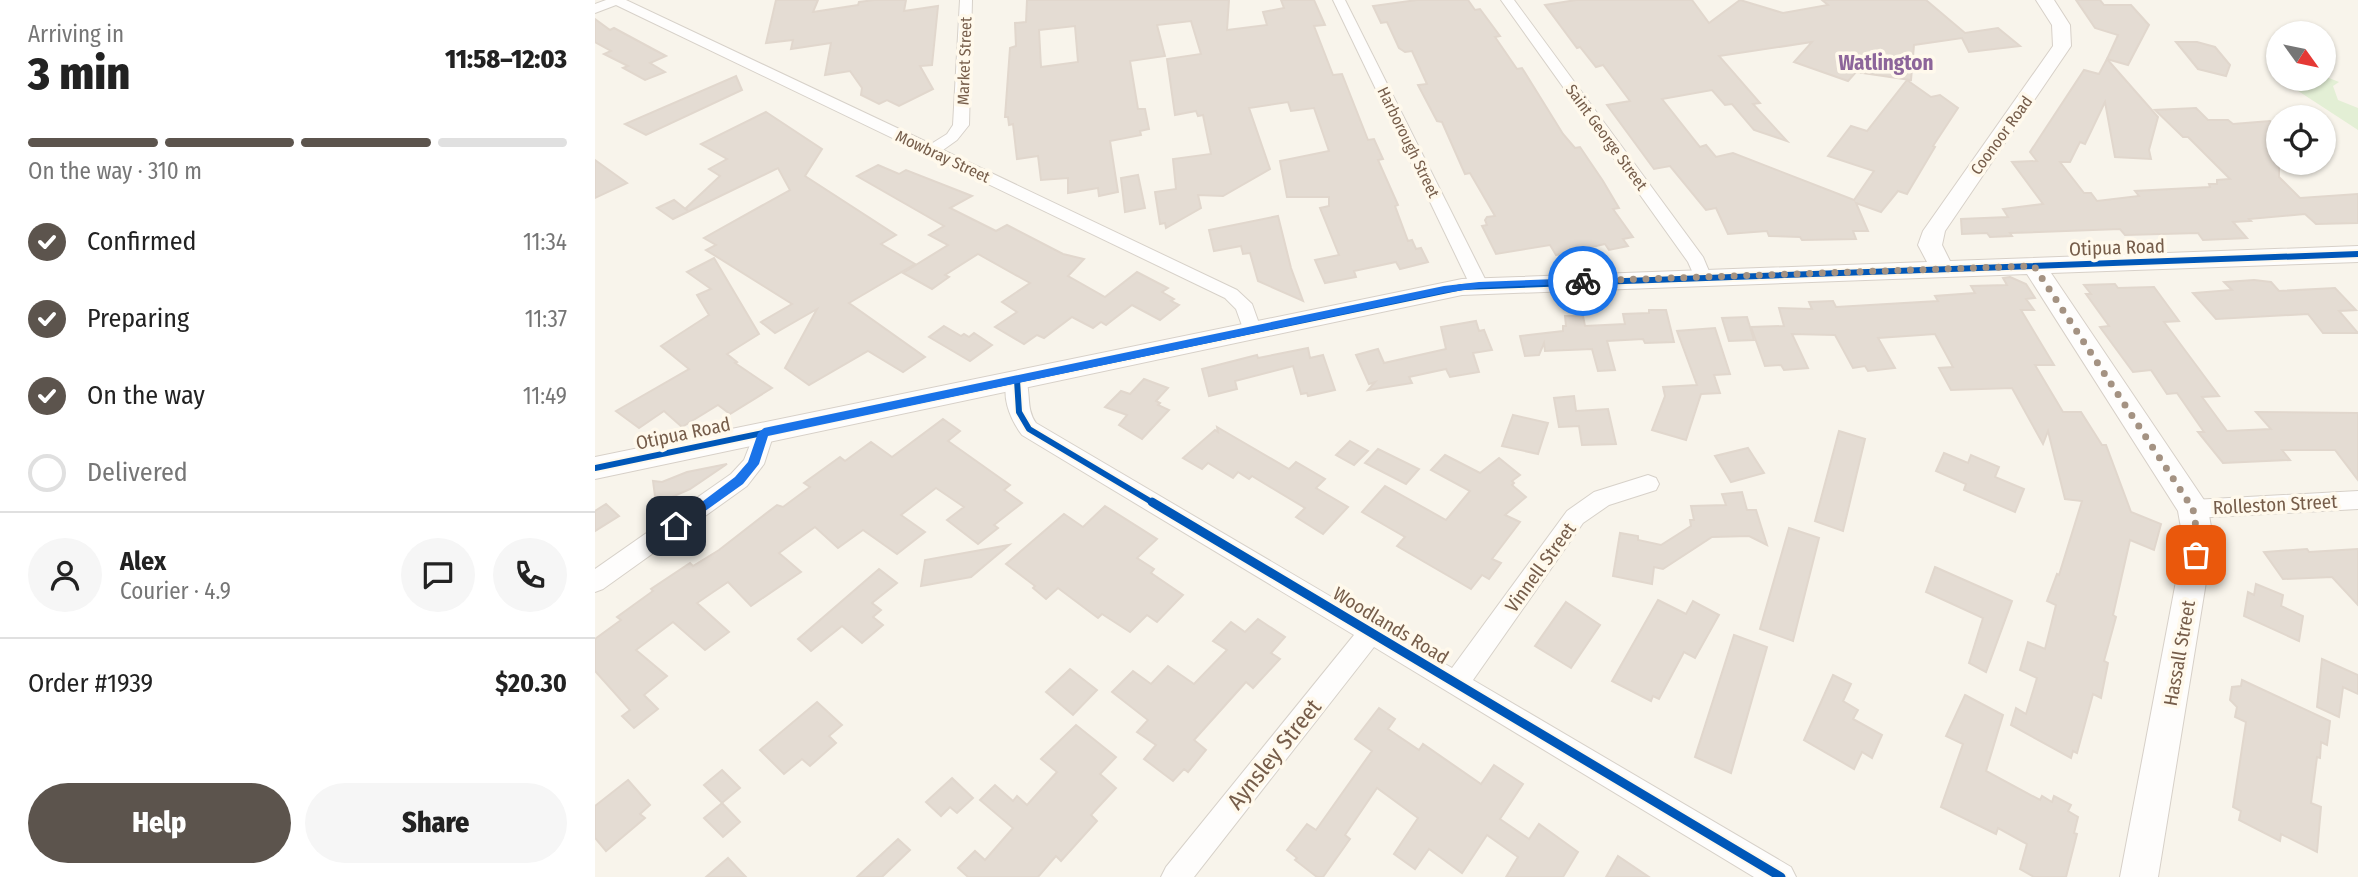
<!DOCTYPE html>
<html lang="en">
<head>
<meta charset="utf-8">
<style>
	:root { --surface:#fff; --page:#f6f6f6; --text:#222; --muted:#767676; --line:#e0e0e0; --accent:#5c544d }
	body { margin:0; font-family:"Fira Sans Condensed",sans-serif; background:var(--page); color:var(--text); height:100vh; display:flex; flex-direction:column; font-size:26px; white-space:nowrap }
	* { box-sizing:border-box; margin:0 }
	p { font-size:23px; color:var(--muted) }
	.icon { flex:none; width:38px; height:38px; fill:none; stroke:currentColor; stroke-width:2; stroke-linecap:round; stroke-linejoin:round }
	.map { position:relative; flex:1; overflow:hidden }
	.details { display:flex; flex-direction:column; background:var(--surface); width:595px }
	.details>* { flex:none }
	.needle { width:46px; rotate:123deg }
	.tools { position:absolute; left:1671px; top:21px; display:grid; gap:14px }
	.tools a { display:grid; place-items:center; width:70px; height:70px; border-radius:50%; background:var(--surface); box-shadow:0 2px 5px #0004; font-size:35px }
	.pin { position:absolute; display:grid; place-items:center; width:60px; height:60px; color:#fff; margin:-30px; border-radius:14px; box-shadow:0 4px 10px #0006 }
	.courier { position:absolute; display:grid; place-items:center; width:70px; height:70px; margin:-35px; border:5px solid #1a73e8; border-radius:50%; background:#fff; color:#222; box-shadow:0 2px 9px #0007 }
	.summary em { font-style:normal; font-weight:800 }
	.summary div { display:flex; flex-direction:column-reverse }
	.summary { display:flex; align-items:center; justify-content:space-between; height:119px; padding:0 28px }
	h1 { font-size:46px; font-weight:800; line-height:52px }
	.bar { display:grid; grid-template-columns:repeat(4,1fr); gap:10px 7px; align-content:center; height:84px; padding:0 28px }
	.bar i { height:9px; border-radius:5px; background:var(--line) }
	.bar .active { background:var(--accent) }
	.bar p { grid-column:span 4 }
	.line { display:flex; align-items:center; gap:18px; padding:0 28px; border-top:2px solid var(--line) }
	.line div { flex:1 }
	.round { display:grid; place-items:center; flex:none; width:74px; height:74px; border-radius:37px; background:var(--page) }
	ol { padding:0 28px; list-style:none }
	li { display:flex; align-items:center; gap:21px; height:77px }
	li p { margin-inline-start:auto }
	li .icon { padding:7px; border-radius:50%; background:var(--accent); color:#fff; stroke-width:4 }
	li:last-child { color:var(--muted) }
	li i { width:38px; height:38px; border:4px solid var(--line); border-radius:50% }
	.cta { display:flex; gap:14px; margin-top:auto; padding:14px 28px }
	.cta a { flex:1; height:80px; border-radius:42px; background:var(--accent); color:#fff; font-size:28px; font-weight:800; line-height:80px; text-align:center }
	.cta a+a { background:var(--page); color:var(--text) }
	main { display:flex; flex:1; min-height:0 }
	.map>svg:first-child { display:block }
</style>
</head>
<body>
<main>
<section class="details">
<div class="summary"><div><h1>3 min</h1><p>Arriving in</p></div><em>11:58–12:03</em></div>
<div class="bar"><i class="active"></i><i class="active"></i><i class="active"></i><i></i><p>On the way · 310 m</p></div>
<ol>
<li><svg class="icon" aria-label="check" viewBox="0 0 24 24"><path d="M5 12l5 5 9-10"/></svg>Confirmed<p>11:34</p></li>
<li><svg class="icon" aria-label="check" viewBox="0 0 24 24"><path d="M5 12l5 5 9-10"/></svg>Preparing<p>11:37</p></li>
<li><svg class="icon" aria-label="check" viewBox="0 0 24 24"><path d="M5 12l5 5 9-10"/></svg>On the way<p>11:49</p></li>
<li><i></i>Delivered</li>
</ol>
<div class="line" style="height:126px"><a class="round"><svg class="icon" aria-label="person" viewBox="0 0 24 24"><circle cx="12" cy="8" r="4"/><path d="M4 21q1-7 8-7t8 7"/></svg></a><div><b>Alex</b><p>Courier · 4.9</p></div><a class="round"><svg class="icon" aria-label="chat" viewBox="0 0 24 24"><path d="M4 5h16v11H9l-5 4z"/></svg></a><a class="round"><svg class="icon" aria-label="phone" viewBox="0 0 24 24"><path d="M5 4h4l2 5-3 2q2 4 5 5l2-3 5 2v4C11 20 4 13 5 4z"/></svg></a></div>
<div class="line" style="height:91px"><div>Order #1939</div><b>$20.30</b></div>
<div class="cta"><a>Help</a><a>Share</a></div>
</section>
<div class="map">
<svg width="1763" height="877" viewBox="0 0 1763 877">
	<rect width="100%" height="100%" fill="#f8f4eb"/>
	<polygon fill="#e3efd5" points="1729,76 1744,82 1738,86 1743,100 1763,108 1763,130 1694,85 1689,79 1729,79"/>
	<g fill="#e4dcd3" stroke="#e1d7cd" stroke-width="2" fill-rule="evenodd">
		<polygon points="181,0 223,0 218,12 263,5 264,2 279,0 311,0 309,11 343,6 337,65 325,66 338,89 304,106 292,100 284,104 266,95 267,88 255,71 230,75 236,43 196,49 198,40 171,43"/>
		<path d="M 432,0 L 634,0 L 632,30 L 672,25 L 668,12 L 689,8 L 686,0 L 719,0 L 730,25 L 719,26 L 738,75 L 747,74 L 773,140 L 779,139 L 788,159 L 783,160 L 803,205 L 800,206 L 813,241 L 817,240 L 821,249 L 826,248 L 833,262 L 805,269 L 801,262 L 759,271 L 761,277 L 730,283 L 720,260 L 744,255 L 725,208 L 734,206 L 734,197 L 692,197 L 685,161 L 734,151 L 719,108 L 696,111 L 693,102 L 654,108 L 675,169 L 628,196 L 603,195 L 606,208 L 571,228 L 570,223 L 565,224 L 560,192 L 581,189 L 578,159 L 616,154 L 608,115 L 603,116 L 601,111 L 580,115 L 572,59 L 606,54 L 596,21 L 562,25 L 570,56 L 535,61 L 543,109 L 550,109 L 554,129 L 545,131 L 546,135 L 515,141 L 523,192 L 504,196 L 503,188 L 473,193 L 473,178 L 446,180 L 443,156 L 422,159 L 418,124 L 414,125 L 413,117 L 410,117 L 415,48 L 421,46 L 420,23 L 431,22 ZM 480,26 L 483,62 L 446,67 L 444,30 Z"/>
		<polygon points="822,0 873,0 880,10 885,9 905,36 900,37 922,69 927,68 968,134 980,148 985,147 1008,181 1024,208 1018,209 1038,237 1028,239 1033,246 1014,250 1010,244 961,255 955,245 901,254 887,226 892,225 890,220 892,217 900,216 875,173 870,174 847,122 842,121 823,85 832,84 817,51 810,52 804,48 792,22 786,23 778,6"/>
		<polygon points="981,0 1097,0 1114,23 1145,0 1188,13 1233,5 1227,0 1331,0 1370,33 1403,28 1425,46 1374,52 1367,38 1319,45 1316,80 1261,72 1253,81 1199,62 1217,42 1124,56 1165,103 1158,104 1192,141 1159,130 1137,104 1130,105 1117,90 1067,99 1105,147 1111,145 1121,157 1138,153 1259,200 1279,171 1233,156 1256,126 1272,131 1312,80 1336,97 1345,95 1363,108 1338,146 1340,147 1312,194 1303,191 1286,212 1261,203 1273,231 1258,231 1261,239 1207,240 1205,237 1174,236 1172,231 1133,234 1121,208 1111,210 1075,166 1059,169 1012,105 1035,101 1008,65 1001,67 985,47 982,48 950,5"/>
		<polygon points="1481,0 1505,0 1509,5 1536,5 1554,25 1533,65 1512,59 1523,35 1500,28"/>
		<polygon points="0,19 15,30 19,28 71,56 55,63 70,72 50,80 28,68 33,66 9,54 16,51 0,42"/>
		<polygon points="1581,42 1602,42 1620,47 1635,65 1631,76 1603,69"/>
		<polygon points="1512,59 1563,117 1554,150 1556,159 1520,157 1510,102 1490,144 1485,142 1475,162 1465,162 1489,193 1496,193 1502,201 1544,196 1540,191 1615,187 1614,184 1622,184 1622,180 1635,179 1593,137 1588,137 1560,110 1601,108 1613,120 1633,120 1638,124 1675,121 1684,128 1684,177 1705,198 1763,194 1763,223 1721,224 1710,214 1654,219 1656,221 1638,222 1652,238 1608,240 1603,233 1530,235 1525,229 1415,233 1417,236 1395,237 1392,233 1367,234 1366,219 1413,217 1408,209 1448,204 1417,162 1442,161 1435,152 1489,70 1504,74"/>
		<polygon points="141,76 147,90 51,135 30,124"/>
		<polygon points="171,112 227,149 210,176 301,235 286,244 320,264 254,303 330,357 308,372 273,351 214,385 190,368 222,309 180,333 166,322 197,304 111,250 121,245 109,238 195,190 183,168 78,219 62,208 79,200 93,211 91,208 125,176 114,169 132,159 106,144"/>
		<polygon points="0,160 32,183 0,198"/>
		<polygon points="283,165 304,174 311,170 377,196 355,208 401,231 412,225 468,254 489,259 473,276 510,297 542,272 573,288 567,292 579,299 576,301 584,305 565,320 537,305 511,325 506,322 498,328 477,317 449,338 442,335 429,344 400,327 422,312 407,302 435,283 383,254 350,275 354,277 337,289 308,273 353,245 334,235 349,226 262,176"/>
		<polygon points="543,175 550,208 530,212 526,178"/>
		<polygon points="683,216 696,268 708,301 663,281 655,253 648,254 646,246 619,251 614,230"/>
		<polygon points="119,258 164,334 132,354 142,362 140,363 177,388 135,414 123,405 87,427 69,411 44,428 21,411 94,369 66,346 114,315 102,295 116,289 92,272"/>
		<polygon points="1415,277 1431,284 1440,298 1431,299 1439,310 1426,310 1459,365 1440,365 1468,412 1486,412 1507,445 1511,445 1536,512 1566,524 1559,550 1535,540 1518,615 1521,617 1509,661 1513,663 1506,698 1498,694 1482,753 1478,751 1476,758 1416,725 1421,708 1431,714 1442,678 1425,670 1433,642 1450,649 1461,605 1452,601 1462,574 1464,575 1487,501 1470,499 1453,431 1448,444 1417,388 1356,390 1344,368 1358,367 1340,334 1283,338 1300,368 1273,371 1270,366 1258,368 1240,335 1197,334 1213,368 1189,370 1186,365 1170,366 1156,327 1189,326 1184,308 1217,309 1214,302 1238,301 1241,307 1343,301 1340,296 1380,293 1376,286 1412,285 1408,278"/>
		<polygon points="1659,280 1676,282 1684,291 1740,288 1761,310 1744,311 1763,333 1728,333 1713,314 1621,319 1598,293 1637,290 1629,282"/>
		<polygon points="1520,284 1523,288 1559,287 1584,321 1569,322 1624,396 1607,397 1632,431 1676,429 1661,412 1763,413 1763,480 1740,450 1687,450 1695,460 1628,463 1603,432 1609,432 1582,393 1572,394 1556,370 1538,372 1505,327 1514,326 1491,294 1496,294 1489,285"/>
		<polygon points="1054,310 1071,310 1079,342 1050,343 1048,339 1012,341 1020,370 1003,371 997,349 950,351 949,343 944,355 930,356 925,336 968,331 968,326 971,326 970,316 988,316 990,326 1030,324 1028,314 1054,313"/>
		<polygon points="1152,317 1159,340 1134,341 1127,318"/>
		<polygon points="881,321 884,331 889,330 897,350 878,353 884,372 855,377 851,369 814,377 817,383 773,390 780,382 774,384 761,355 783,349 789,363 851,349 846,327"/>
		<polygon points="349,326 366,336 369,334 374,337 379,333 397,345 375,361 334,337"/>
		<polygon points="1120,328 1135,374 1119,375 1125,393 1106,394 1091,440 1057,430 1070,396 1068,387 1102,385 1082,331"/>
		<polygon points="713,348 715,358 728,355 740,390 713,396 712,393 706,394 698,366 640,381 642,389 614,396 607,369 662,355 663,358"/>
		<polygon points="549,379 573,388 561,401 565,403 563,405 574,410 547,439 524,425 532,415 510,407 526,391 535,394"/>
		<polygon points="979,396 981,411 1013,409 1021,444 987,445 984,426 964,427 959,398"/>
		<polygon points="918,415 953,423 943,454 907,446"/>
		<polygon points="348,419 365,431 353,441 415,485 409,490 427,503 399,525 403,528 383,544 352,520 369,507 341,488 306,515 330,532 302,554 268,530 243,548 220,527 184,553 206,572 156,606 133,582 102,603 134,632 110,650 78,622 41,650 72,676 49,695 63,709 39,728 27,716 35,710 0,671 0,639 26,620 22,617 58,591 56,589 95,563 98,566 124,550 182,505 188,507 215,487 209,483 245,457 250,461 276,442 297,457"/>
		<polygon points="622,427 694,469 701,462 730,479 721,488 753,507 728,534 701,517 710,508 657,476 654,479 643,472 638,478 613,463 607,469 588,458 620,430 623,432"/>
		<polygon points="1244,431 1270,439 1248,531 1220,521"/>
		<polygon points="755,441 773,451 759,465 741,455"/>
		<polygon points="1153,448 1169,473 1136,482 1120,456"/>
		<polygon points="783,449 824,469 811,484 770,463"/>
		<polygon points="1349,453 1373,463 1376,455 1404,467 1400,477 1429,489 1420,512 1369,490 1371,484 1341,471"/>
		<polygon points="850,455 885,473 904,458 925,475 917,481 919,483 917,485 931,497 910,515 925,522 897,559 906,563 894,579 887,575 876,589 802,546 810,537 767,512 790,486 851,520 875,491 836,470"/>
		<polygon points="132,464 95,489 61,504 58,481 67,482 92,472"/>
		<polygon points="1147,492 1152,510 1161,510 1172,545 1154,536 1117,537 1068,569 1059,567 1057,584 1018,576 1025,533 1043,536 1043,540 1066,545 1096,526 1095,520 1099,520 1096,506 1131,505 1127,494"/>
		<polygon points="11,504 24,516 0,531 0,511"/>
		<polygon points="510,506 562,539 542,558 559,569 556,573 588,595 562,622 552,615 535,632 507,614 503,618 463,588 451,599 438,588 440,586 411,564 469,514 488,527"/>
		<polygon points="1194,528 1224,538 1198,641 1165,629"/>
		<polygon points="414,545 376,577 326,586 330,560"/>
		<polygon points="1712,549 1714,552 1763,549 1763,605 1737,577 1688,579 1669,552"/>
		<polygon points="1340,567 1417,601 1391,672 1374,663 1388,618 1331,592"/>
		<polygon points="284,569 302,583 277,603 286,610 278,617 288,625 267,643 247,626 216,651 203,639"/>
		<polygon points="1661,584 1688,595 1686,606 1708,616 1704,641 1649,616 1653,592 1659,595"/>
		<polygon points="1063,600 1091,614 1098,601 1124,615 1100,658 1089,652 1064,699 1058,696 1056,701 1017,681"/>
		<polygon points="971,602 1005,625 976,668 940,646"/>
		<polygon points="663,619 690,637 676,653 685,659 658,688 651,682 599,740 611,750 593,772 589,769 578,781 549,759 561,745 542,732 553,720 517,692 538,671 556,684 573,666 599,684 632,650 618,641 636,622 650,632"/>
		<polygon points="1139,635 1172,647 1136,773 1100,757"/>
		<polygon points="1727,659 1763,675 1763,694 1748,687 1744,717 1722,707"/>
		<polygon points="475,669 502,690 478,715 451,692"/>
		<polygon points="1238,675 1256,684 1248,701 1263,710 1258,719 1287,735 1277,758 1267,752 1259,769 1209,740"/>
		<polygon points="1647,680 1735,721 1732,745 1726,742 1725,758 1722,757 1716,803 1726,807 1722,852 1686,834 1685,841 1644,820 1646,811 1638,807 1651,722 1640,717 1642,707 1635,700 1637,687 1646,686"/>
		<polygon points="1370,695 1408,715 1391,771 1445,800 1447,796 1457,802 1459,796 1476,805 1473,811 1483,817 1479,833 1482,834 1471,877 1439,877 1425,869 1432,844 1403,828 1401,834 1346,807 1368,744 1351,736"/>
		<polygon points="222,702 247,725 234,736 241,743 215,766 207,759 189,774 165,750"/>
		<polygon points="784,708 800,719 793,729 824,750 828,744 886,784 899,765 928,784 905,819 934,839 944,824 983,852 968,877 911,877 923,857 892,835 867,873 834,849 820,869 799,854 823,818 782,788 750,835 755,839 728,877 722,877 700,860 702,858 692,850 712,824 721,830 777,751 760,739"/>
		<polygon points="481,725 521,757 505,774 521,788 496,815 502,821 466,861 461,856 443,877 373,877 363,868 380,851 390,860 418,828 385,800 400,785 418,801 422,796 432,805 462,772 446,759"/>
		<polygon points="127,770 145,788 127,803 109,785"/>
		<polygon points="357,778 378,798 362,813 355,807 346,816 331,802"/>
		<polygon points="33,780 55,805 45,814 50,818 11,851 0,838 0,806"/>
		<polygon points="127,803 145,822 128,837 109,818"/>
		<polygon points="303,839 315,850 287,877 262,877"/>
		<polygon points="1023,856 1054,877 1011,877"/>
		<polygon points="133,858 151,877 111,877"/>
	</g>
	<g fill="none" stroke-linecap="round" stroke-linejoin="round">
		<g stroke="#d7d1c9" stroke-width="2">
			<g id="street">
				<polygon points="11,0 31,0 336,144 352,134 358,125 365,0 377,0 374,125 362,140 348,150 642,290 657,304 666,329 664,334 650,334 641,309 630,298 21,5 0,13 0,4"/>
				<polygon points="738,0 750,0 893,285 890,289 878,289 875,285"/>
				<polygon points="906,0 919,0 1108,257 1116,276 1113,280 1101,280 1093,262"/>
				<path d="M 422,373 L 429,375 C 437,391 430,408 441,423 L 857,668 L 972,511 L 999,492 L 1053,475 L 1061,478 L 1064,484 L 1061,490 L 1014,505 L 988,523 L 878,680 L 1196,867 L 1201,877 L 1159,877 L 779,647 L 599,877 L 566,877 L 571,867 L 759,635 L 427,435 C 415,419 404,393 415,375 Z"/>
				<polygon points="169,425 176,427 179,433 169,464 152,486 8,589 0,592 0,569 136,474 149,460 162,427"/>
				<polygon points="1763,491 1763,509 1598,518 1590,515 1587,509 1590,503 1598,500"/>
			</g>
		</g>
		<g stroke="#d7d0c8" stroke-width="2">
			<polygon id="secondary" points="1441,0 1459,0 1475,25 1476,46 1350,231 1347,245 1355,261 1763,246 1763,262 1456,273 1609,500 1613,509 1618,539 1563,877 1525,877 1586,555 1588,539 1583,511 1432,274 867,295 0,479 0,457 867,279 1332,262 1323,245 1328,231 1458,46 1457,25"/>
		</g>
		<use href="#street" fill="#fefdfc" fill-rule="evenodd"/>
		<use href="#secondary" fill="#fefdfc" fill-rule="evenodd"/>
		<g stroke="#fff9ec" stroke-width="10">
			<g id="cycleway-far1">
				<polyline points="422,380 424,412 434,429 560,504"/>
				<polyline points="0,468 867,287 1763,254"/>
			</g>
		</g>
		<g stroke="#fff9ec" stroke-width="13">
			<polyline id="cycleway" points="557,502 1186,877"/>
		</g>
		<use href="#cycleway-far1" stroke="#0057b8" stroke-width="6"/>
		<use href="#cycleway" stroke="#0057b8" stroke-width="9"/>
	</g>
	<polygon fill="#1a73e8" points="988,278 992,281 991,283 884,288 849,293 173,436 164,464 148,484 85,529 77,529 75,526 140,477 153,462 163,433 169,428 849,286 884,282"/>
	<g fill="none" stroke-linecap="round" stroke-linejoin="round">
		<polyline stroke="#a49282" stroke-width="7" stroke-dasharray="0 12.6" points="988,281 1439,266 1598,509 1603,539 1601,555"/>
	</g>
	<g text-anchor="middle" stroke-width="7" stroke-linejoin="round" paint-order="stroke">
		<g font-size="16" fill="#765d4a" stroke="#fff9ec">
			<text transform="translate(369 61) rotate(-88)" y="6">Market Street</text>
			<text transform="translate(1406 135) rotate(-54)" y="6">Coonoor Road</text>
			<text transform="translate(1012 137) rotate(54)" y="6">Saint George Street</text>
			<text transform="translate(814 142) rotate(64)" y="6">Harborough Street</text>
			<text transform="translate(348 156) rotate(25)" y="6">Mowbray Street</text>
		</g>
		<g font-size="19" fill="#765d4a" stroke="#fff9ec">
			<text transform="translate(1522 247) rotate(-2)" y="7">Otipua Road</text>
			<text transform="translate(88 433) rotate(-12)" y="7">Otipua Road</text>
			<text transform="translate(1680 504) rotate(-3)" y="7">Rolleston Street</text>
			<text transform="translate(945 567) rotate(-54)" y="7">Vinnell Street</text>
			<text transform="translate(796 625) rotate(31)" y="7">Woodlands Road</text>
			<text transform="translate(1584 653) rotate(-80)" y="7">Hassall Street</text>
		</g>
		<g font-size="21" font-weight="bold" fill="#8c659a" stroke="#fff9ec">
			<text x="1291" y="70">Watlington</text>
		</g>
		<g font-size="23" fill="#765d4a" stroke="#fff9ec">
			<text transform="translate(679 754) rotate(-51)" y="8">Aynsley Street</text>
		</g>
	</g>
</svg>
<div class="tools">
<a><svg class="needle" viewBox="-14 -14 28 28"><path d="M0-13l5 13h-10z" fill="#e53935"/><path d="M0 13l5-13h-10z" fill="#767676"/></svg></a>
<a><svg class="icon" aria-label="locate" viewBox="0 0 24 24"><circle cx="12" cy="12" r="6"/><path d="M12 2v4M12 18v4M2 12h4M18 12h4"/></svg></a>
</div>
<div class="pin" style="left:1601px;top:555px;background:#ea580c"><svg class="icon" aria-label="bag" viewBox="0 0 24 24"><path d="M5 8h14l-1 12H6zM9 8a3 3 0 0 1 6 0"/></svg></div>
<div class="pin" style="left:81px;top:526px;background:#1f2937"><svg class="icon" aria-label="home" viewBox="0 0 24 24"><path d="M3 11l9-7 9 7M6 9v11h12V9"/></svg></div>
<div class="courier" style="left:988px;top:281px"><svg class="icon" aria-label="bike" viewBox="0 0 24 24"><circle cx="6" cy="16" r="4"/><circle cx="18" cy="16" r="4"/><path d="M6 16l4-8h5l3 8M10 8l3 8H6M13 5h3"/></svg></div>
</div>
</main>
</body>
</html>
